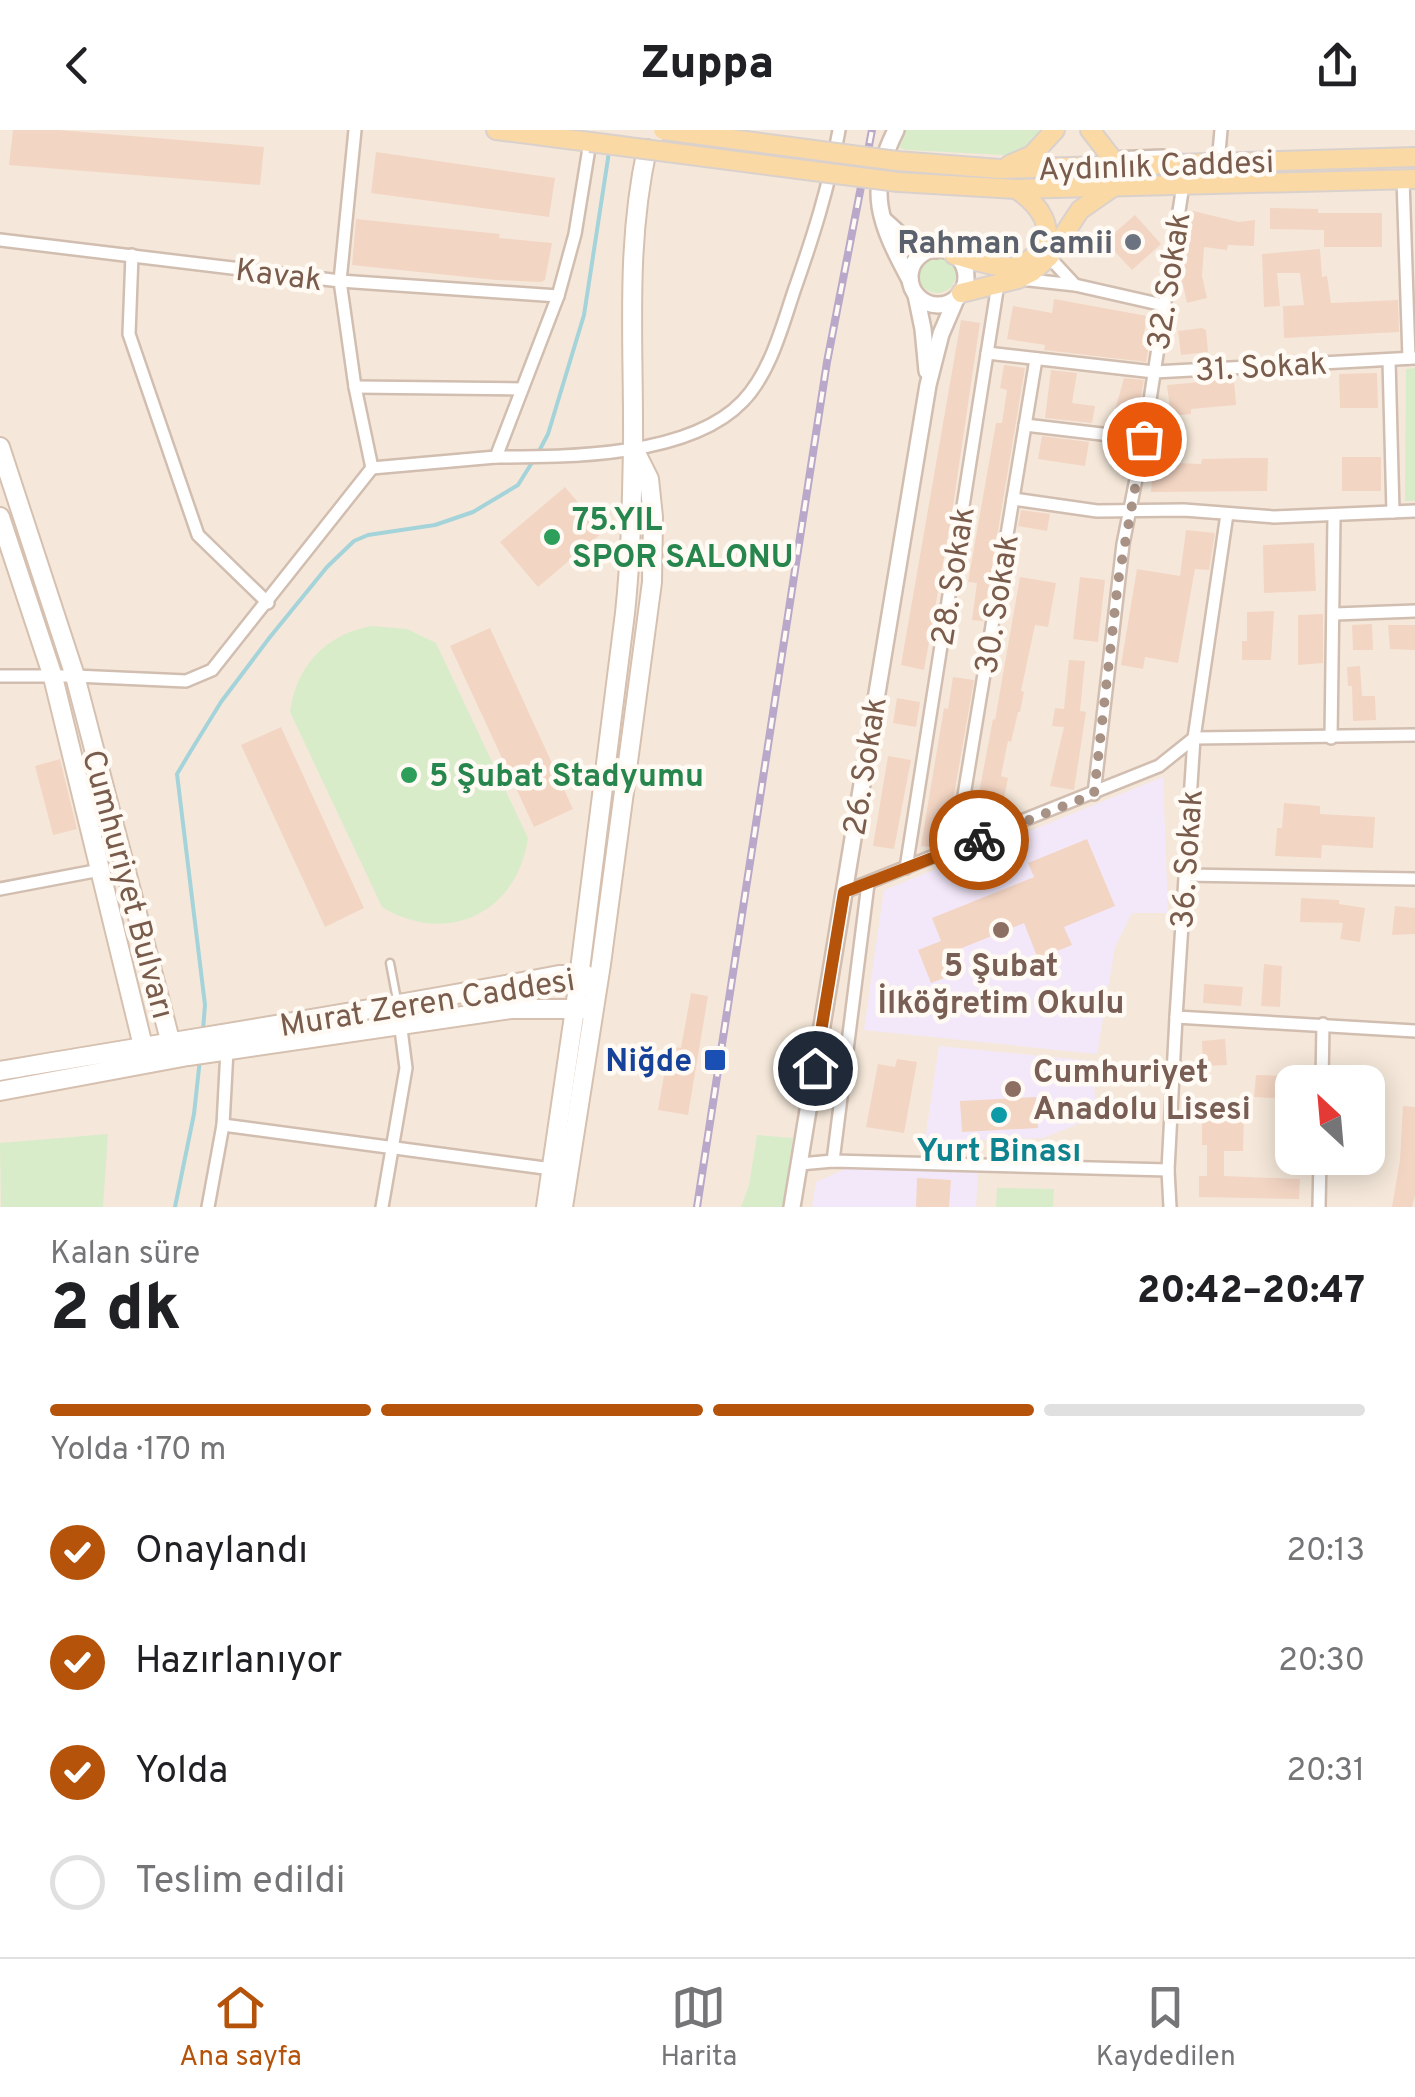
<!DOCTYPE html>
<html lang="tr">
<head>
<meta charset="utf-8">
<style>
	:root { --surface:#fff; --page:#f2f2f2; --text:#202124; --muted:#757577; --line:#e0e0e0; --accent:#b45309 }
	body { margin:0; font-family:Overpass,sans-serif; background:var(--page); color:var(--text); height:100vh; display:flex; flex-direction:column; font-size:38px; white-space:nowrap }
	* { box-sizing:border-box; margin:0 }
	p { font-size:32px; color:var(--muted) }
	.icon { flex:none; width:55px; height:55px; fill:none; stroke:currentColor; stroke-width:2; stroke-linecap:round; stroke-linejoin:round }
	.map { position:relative; height:1077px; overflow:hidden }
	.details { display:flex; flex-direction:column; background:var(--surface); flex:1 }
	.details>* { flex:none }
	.needle { width:65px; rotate:334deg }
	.fabs { position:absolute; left:1275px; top:935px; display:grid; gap:20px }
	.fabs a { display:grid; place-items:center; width:110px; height:110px; border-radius:20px; background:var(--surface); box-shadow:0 5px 25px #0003; font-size:50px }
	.pin { position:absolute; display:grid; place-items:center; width:85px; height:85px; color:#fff; margin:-42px; border:5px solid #fff; border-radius:50%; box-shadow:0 2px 10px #0007 }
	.courier { position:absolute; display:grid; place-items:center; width:100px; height:100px; margin:-50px; border:8px solid #b45309; border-radius:50%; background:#fff; color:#222; box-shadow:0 2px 12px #0007 }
	.head em { font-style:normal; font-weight:800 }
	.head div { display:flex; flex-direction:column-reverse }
	.head { display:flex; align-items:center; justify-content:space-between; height:170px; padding:0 50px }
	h1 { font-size:65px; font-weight:800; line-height:75px }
	.bar { display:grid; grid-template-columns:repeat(4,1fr); gap:15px 10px; align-content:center; height:120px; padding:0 50px }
	.bar i { height:12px; border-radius:8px; background:var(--line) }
	.bar .current { background:var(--accent) }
	.bar p { grid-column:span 4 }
	ol { padding:0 50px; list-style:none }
	li { display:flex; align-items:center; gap:30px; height:110px }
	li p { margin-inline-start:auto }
	li .icon { padding:10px; border-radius:50%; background:var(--accent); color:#fff; stroke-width:4 }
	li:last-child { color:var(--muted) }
	li i { width:55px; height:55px; border:5px solid var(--line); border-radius:50% }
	header { display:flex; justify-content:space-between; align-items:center; height:130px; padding:0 50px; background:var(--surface); font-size:45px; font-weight:800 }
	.dock { display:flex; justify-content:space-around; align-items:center; height:140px; border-top:2px solid var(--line); background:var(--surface); font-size:28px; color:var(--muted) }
	.dock a { display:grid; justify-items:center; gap:5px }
	.dock .current { color:var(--accent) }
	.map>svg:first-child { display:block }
</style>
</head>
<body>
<header><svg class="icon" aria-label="back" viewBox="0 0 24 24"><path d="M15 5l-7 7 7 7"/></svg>Zuppa<svg class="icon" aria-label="share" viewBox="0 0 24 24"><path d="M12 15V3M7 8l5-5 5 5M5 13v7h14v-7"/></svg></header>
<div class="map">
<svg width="1415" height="1077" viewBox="0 0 1415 1077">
	<rect width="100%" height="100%" fill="#fdf6ec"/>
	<path fill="#f5e8da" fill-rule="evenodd" d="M 0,0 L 1415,0 L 1415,1077 L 0,1077 ZM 1292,952 L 1368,952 L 1368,1028 L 1292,1028 Z"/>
	<g fill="#f3e8fa">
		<polygon points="1163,647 1168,783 1132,783 1115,817 1097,924 864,900 884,760"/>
		<polygon points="939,916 1093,931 1096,987 1043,1008 925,1011"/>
		<polygon points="850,1037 978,1040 976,1077 812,1077 816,1052"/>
	</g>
	<g fill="#d8ecc9">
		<polygon points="904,0 1051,0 1022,26 907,20 900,18 897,10"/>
		<circle cx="937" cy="144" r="19"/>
		<polygon points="1415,238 1415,371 1405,371 1406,239"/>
		<path d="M 371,496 L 407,499 L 436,513 L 528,708 C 517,784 446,816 382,777 L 290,582 C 296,536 325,505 371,496 Z"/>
		<polygon points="108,1004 103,1077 1,1077 0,1013"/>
		<polygon points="757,1005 793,1008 783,1077 741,1077 749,1055"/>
		<polygon points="997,1058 1054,1059 1053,1077 996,1077"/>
	</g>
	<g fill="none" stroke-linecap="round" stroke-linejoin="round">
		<g stroke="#a5d3da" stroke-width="4">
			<polyline points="538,323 548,304 584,185 609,22"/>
			<polyline points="203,900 205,875 177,644 192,619 221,572 270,507 327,437 354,411 368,405 435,395 473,382 518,355 533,331"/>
			<polyline points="175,1077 194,984 200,929"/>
		</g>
	</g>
	<g fill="#f3d5c3">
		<polygon points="13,0 59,0 264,17 260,55 9,35"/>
		<polygon points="376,22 555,48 549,87 371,63"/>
		<polygon points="1270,78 1318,79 1318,83 1382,83 1382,117 1324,117 1324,100 1270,99"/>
		<polygon points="1189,80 1239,92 1255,90 1254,116 1228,115 1227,120 1204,117 1202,146 1207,168 1187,173 1180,141"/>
		<polygon points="1135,85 1161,114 1132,140 1105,111"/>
		<polygon points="356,89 500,104 499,108 552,113 545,150 541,152 496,150 352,135"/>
		<polygon points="1320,119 1322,147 1327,146 1331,173 1398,170 1399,202 1284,208 1283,176 1304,175 1300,143 1277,143 1280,176 1264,177 1262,124"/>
		<polygon points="1054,169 1147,186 1142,215 1149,216 1146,232 1044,220 1045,215 1007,209 1013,176 1052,183"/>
		<polygon points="961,190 980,193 952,383 924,540 901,535"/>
		<polygon points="1202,198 1206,200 1208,222 1181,225 1178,201"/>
		<polygon points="1004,235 1025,238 983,491 972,490 977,453 968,452 996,293 1002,293 1007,260 1000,258"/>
		<polygon points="1051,240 1077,243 1072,273 1095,276 1092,293 1045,288"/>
		<polygon points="1377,243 1378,278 1340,278 1339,244"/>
		<polygon points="1124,248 1144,250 1135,299 1111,295"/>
		<polygon points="1234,249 1236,275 1191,279 1191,284 1171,286 1167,255"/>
		<polygon points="1042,306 1089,312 1085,336 1038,329"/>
		<rect x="1342" y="327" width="39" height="34"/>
		<polygon points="1247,328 1268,328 1267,361 1151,362 1153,337 1175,339 1175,333 1201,334 1202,329"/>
		<polygon points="565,357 603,402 538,457 500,412"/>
		<polygon points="1021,380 1050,384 1047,401 1018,396"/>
		<polygon points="1186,400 1215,403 1209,440 1195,439 1178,533 1145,527 1143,539 1121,535 1137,439 1180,446"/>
		<polygon points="1314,413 1316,461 1264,463 1263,415"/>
		<polygon points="1020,447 1056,453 1048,497 1035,495 1021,561 1024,562 1020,582 1018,582 1011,612 1008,611 1001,646 1008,648 1004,668 979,663 993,589 995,590"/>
		<polygon points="1080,447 1105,450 1098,512 1073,509"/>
		<polygon points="1274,481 1271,530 1242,530 1242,511 1247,511 1247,482"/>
		<polygon points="1323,484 1323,533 1298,535 1298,485"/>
		<polygon points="1372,494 1373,520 1353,520 1352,495"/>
		<polygon points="1388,495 1415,495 1415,520 1390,519"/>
		<polygon points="490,498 573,679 534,697 450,516"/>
		<polygon points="1069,530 1085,531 1080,581 1086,582 1074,660 1050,656 1064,597 1052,596 1055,578 1064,579"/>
		<polygon points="1360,536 1362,566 1375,566 1376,590 1353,591 1352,556 1348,556 1347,537"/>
		<polygon points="953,547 974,550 946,711 936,709 934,716 930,717 921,716 944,578 948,579"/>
		<polygon points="897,568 920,572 916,597 893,593"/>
		<polygon points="281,597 364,778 325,797 241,615"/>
		<polygon points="888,626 911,630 894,719 873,716"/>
		<polygon points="60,629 77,699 53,705 35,636"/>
		<polygon points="1284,673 1320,676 1320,684 1375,687 1373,718 1322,715 1321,728 1275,726 1277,698 1282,698"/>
		<polygon points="1087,709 1115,776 1064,797 1072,815 1038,829 1024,793 957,820 965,840 931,853 918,820 941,811 932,788 1034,747 1028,733"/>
		<polygon points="1301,768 1339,770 1339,774 1365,778 1360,812 1340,809 1343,793 1300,792"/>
		<polygon points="1395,776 1415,778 1415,804 1392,805"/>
		<polygon points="1264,834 1282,836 1280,877 1261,876"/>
		<polygon points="1204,854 1243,857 1241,876 1203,873"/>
		<polygon points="691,863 708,866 688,985 658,980 669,916 681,918"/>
		<polygon points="1225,909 1227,935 1203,936 1202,911"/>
		<polygon points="897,929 917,932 904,1003 866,997 878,934 895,937"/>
		<polygon points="1256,945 1292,946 1292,969 1254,967"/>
		<polygon points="1036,967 1038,998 962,1002 960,971"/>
		<polygon points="1403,976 1415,977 1415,1065 1412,1077 1392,1077 1400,1030"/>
		<polygon points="1207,979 1225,979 1225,984 1244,985 1243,1021 1224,1021 1224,1046 1300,1049 1299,1069 1199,1067 1199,1046 1207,1046 1207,1015 1202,1015 1202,987 1207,987"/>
		<polygon points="917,1048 951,1050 949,1077 916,1077"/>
	</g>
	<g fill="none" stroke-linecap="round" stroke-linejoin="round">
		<g stroke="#d1beb0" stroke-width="11">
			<polyline id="service" points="390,833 397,870"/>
		</g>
		<g stroke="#d1beb0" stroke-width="14">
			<polyline id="pedestrian" points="1111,27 1163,25"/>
		</g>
		<g stroke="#d1beb0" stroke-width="16">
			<g id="minor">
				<polyline points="355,0 340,151 355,257 372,338"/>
				<polyline points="1218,33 1221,0"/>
				<polyline points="1403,49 1409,228"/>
				<polyline points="0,110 340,151 558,166"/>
				<polyline points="132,125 129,204 198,405 268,473"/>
				<polyline points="1049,127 1075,155"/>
				<polyline points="1020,149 1075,155 1163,175"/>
				<polyline points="987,223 1154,242 1415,228"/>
				<polyline points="1389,230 1393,382"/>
				<polyline points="355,257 522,259"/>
				<polyline points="1025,295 1144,309"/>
				<path d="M 496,327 C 568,327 690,327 743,271 C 770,243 782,197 794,161 C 813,107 829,57 839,0"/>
				<polyline points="372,338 496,327 558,166 575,104 590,12"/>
				<polyline points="1013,369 1097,381 1184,380 1274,387 1415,381"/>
				<polyline points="1335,484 1415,481"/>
				<polyline points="0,546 75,546 186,551 212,540 372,338"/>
				<polyline points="1331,608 1334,387"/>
				<polyline points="1094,664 1123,414 1144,309 1183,55"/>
				<polyline points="955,720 1036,229"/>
				<polyline points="906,738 998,154"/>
				<polyline points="1186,745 1415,749"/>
				<polyline points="0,759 100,740"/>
				<polyline points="844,762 1159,636 1194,608 1415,605"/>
				<polyline points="1176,887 1415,901"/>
				<polyline points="1322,952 1323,894"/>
				<polyline points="223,995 552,1039"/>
				<polyline points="833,1031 868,754"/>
				<polyline points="800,1034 833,1031 1168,1040"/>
				<polyline points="208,1077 223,995 227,920"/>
				<polyline points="382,1077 406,938 398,876"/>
				<polyline points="1170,1077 1168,1040 1176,887 1194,608 1227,384"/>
				<polyline points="1319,1077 1320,1028"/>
			</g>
		</g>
		<g stroke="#d1beb0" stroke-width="20">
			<g id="tertiary">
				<path d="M 896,0 C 865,61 880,94 910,150"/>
				<polyline points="884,90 905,109 936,120"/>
				<circle cx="938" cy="147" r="28"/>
				<polyline points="916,165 923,199 927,241"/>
				<polyline points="792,1077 928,255 941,204 956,169"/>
			</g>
		</g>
		<g stroke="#d6c0b0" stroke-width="22">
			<g id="secondary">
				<polyline points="0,317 75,546 170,910 165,917"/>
				<polyline points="0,387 53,547 143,916 150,925"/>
				<path d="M 0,941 C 186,909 373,881 559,845 L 586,845 L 596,863 L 592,874 L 585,879 L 511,879 L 188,926 L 0,961"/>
				<path d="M 546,1077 L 575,879 L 625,483 C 631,427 632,371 633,316 C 634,215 625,118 647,19"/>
				<polyline points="563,1077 601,834 652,452 653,387 649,349 633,317"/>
			</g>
		</g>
		<g stroke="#dad1cd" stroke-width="22">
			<g id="primary">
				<polyline points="496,0 590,12"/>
				<polyline points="1090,0 1118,36"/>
				<polyline points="897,31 1000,39 1415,27"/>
				<polyline points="1009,35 1032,25 1055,0"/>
				<polyline points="898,52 1016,59 1415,49"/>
				<path d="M 954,125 C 971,129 992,137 1009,137 C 1020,137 1029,131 1037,123 C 1060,99 1037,73 1016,59"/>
				<polyline points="961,163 1018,149 1032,142 1049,127 1080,80 1113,57"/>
			</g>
		</g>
		<use href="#service" stroke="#fff" stroke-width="6"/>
		<use href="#pedestrian" stroke="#fff" stroke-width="9"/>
		<use href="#minor" stroke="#fff" stroke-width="11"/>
		<use href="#tertiary" stroke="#fff" stroke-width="15"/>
		<use href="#secondary" stroke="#fff" stroke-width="18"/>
		<use href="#primary" stroke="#fbd9a5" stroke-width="18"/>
		<g stroke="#b9a8c9" stroke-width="8">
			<polyline id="rail" points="697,1077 827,232 872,0"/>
		</g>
		<use href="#rail" stroke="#fffaf3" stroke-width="4" stroke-dasharray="11" stroke-linecap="butt"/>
		<g stroke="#dad1cd" stroke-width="22" stroke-linecap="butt">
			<g id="primary-bridge">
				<polyline points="663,0 897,31"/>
				<polyline points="590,12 898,52"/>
			</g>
		</g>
		<use href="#primary-bridge" stroke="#fbd9a5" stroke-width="18"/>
	</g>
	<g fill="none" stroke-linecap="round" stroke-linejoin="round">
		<polyline stroke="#a89285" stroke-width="10" stroke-dasharray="0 18" points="979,710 1094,664 1118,452 1144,309"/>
		<polyline stroke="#b45309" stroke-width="12" points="815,938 844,762 979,710"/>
	</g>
	<circle fill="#6b7280" stroke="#fffaf3" stroke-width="4" cx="1133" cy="112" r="10"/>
	<g fill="#2e9e5b" stroke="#fffaf3" stroke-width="4">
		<circle cx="552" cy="407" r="10"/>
		<circle cx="409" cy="645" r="10"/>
	</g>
	<g fill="#8d6e63" stroke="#fffaf3" stroke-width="4">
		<circle cx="1001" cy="800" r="10"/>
		<circle cx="1013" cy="959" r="10"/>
	</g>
	<rect fill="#1a4fb4" stroke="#fffaf3" stroke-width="4" x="703" y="918" width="24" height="24" rx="5"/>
	<circle fill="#0f9aa8" stroke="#fffaf3" stroke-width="4" cx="999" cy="985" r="10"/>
	<g text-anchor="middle" stroke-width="9" stroke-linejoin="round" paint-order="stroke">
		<g font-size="32" fill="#7a5c4d" stroke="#fffaf3">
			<text transform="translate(1156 35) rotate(-2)" y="11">Aydınlık Caddesi</text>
			<text transform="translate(279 144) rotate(7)" y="11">Kavak</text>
			<text transform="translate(1168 151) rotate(-81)" y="11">32. Sokak</text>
			<text transform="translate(1261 236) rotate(-3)" y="11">31. Sokak</text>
			<text transform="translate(952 446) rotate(-81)" y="11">28. Sokak</text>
			<text transform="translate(996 474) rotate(-81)" y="11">30. Sokak</text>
			<text transform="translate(864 636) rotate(-81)" y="11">26. Sokak</text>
			<text transform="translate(1186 729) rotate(-86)" y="11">36. Sokak</text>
			<text transform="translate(129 754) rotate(75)" y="11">Cumhuriyet Bulvarı</text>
			<text transform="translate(427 872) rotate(-9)" y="11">Murat Zeren Caddesi</text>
		</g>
		<g font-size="32" font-weight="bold" fill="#5b616d" stroke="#fffaf3" text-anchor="end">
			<text x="1113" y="123">Rahman Camii</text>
		</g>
		<g font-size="32" font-weight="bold" fill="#27864d" stroke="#fffaf3" text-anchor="start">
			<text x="572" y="400">75.YIL<tspan x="572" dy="37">SPOR SALONU</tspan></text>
			<text x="429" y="656">5 Şubat Stadyumu</text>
		</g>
		<g font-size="32" font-weight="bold" fill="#785e54" stroke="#fffaf3">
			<text x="1001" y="846">5 Şubat<tspan x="1001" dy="37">İlköğretim Okulu</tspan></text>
			<text x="1033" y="952" text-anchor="start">Cumhuriyet<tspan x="1033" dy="37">Anadolu Lisesi</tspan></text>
		</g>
		<g font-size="32" font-weight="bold" fill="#164399" stroke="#fffaf3" text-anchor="end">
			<text x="692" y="941">Niğde</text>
		</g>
		<g font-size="32" font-weight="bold" fill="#0d838f" stroke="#fffaf3">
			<text x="999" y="1031">Yurt Binası</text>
		</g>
	</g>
</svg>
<div class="fabs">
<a><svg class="needle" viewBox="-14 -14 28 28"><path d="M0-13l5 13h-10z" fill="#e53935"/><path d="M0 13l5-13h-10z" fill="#757577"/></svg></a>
</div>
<div class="pin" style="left:1144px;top:309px;background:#ea580c"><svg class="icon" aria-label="bag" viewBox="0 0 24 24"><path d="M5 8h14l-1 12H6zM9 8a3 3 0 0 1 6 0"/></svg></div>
<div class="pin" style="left:815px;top:938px;background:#1f2937"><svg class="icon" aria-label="home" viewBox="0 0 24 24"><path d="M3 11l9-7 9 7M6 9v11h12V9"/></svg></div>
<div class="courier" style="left:979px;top:710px"><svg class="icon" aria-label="bike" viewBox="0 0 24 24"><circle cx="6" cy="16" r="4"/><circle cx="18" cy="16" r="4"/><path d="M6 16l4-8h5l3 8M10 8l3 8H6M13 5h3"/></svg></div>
</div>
<section class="details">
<div class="head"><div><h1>2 dk</h1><p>Kalan süre</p></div><em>20:42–20:47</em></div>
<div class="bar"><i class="current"></i><i class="current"></i><i class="current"></i><i></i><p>Yolda · 170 m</p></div>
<ol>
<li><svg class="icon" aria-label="check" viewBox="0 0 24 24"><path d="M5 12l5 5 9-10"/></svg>Onaylandı<p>20:13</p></li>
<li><svg class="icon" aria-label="check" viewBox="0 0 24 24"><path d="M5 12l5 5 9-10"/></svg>Hazırlanıyor<p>20:30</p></li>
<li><svg class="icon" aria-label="check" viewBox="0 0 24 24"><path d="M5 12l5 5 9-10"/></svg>Yolda<p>20:31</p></li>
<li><i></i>Teslim edildi</li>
</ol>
</section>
<nav class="dock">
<a class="current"><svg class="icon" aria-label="home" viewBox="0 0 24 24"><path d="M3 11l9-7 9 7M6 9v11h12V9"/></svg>Ana sayfa</a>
<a><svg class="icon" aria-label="map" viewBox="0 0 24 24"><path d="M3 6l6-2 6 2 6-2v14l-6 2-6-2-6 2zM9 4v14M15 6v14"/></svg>Harita</a>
<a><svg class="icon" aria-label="saved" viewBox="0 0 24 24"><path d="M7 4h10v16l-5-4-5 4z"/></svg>Kaydedilen</a>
</nav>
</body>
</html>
